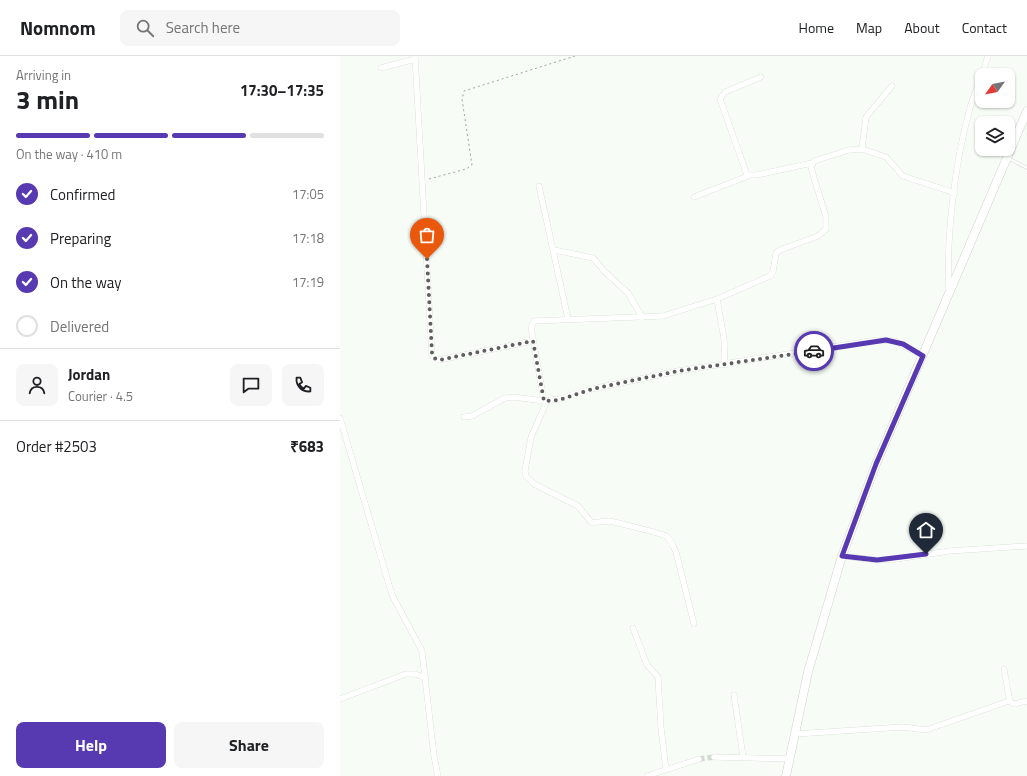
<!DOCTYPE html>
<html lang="en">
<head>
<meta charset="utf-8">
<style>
	:root { --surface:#fff; --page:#f6f6f6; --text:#202124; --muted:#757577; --line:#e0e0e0; --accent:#5739b1 }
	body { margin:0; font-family:"Titillium Web",sans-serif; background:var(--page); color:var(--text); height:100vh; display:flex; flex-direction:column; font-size:15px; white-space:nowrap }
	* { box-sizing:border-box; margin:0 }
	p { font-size:13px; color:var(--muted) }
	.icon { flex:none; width:22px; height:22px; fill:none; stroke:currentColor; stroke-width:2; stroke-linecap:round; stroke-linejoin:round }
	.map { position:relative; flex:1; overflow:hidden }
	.sheet { display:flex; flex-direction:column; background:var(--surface); width:340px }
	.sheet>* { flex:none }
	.needle { width:26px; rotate:237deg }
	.fabs { position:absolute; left:635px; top:12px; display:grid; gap:8px }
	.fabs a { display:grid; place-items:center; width:40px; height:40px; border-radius:8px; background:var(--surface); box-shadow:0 1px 3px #0004; font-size:20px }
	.pin { position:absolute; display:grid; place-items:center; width:34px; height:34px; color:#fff; margin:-41px -17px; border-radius:50% 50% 50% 0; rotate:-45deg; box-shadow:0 0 4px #0007 }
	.pin .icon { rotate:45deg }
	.courier { position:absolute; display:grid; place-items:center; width:40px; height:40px; margin:-20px; border:3px solid #5739b1; border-radius:50%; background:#fff; color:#222; box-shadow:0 1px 5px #0007 }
	.headline em { font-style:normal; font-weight:700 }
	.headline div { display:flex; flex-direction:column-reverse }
	.headline { display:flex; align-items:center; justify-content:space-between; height:68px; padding:0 16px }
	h1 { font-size:26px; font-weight:700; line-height:30px }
	.bar { display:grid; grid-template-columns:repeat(4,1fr); gap:6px 4px; align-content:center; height:48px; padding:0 16px }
	.bar i { height:5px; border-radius:3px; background:var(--line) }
	.bar .selected { background:var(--accent) }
	.bar p { grid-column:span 4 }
	.line { display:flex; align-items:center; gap:10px; padding:0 16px; border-top:1px solid var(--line) }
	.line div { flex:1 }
	.round { display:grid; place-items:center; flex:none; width:42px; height:42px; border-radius:8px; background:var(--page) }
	ol { padding:0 16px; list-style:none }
	li { display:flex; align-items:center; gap:12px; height:44px }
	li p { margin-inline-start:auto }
	li .icon { padding:4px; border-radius:50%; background:var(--accent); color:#fff; stroke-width:4 }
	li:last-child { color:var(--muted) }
	li i { width:22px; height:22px; border:2px solid var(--line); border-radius:50% }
	.primary-button { display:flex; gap:8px; margin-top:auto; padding:8px 16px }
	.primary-button a { flex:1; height:46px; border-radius:8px; background:var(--accent); color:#fff; font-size:16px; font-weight:700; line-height:46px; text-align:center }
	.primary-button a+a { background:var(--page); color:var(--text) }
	header { display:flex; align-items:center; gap:24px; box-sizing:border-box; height:56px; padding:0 20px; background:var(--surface); border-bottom:1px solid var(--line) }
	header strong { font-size:19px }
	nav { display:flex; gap:22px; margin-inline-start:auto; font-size:14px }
	.search { width:280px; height:36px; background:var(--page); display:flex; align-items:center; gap:10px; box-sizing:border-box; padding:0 14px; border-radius:8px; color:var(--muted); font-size:15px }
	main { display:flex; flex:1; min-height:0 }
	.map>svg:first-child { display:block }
</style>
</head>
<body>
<header>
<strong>Nomnom</strong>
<div class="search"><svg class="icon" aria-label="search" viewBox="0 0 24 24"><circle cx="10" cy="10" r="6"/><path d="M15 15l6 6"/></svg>Search here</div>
<nav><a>Home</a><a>Map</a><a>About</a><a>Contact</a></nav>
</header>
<main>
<section class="sheet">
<div class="headline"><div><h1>3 min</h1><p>Arriving in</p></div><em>17:30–17:35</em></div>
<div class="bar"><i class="selected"></i><i class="selected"></i><i class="selected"></i><i></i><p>On the way · 410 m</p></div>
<ol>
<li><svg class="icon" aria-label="check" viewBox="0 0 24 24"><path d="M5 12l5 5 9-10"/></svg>Confirmed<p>17:05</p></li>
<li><svg class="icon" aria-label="check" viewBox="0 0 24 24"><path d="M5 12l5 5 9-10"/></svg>Preparing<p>17:18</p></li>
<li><svg class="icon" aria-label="check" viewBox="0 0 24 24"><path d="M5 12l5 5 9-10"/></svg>On the way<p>17:19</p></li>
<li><i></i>Delivered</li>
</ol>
<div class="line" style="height:72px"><a class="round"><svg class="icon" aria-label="person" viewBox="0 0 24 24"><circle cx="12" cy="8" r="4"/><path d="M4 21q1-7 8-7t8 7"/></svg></a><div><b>Jordan</b><p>Courier · 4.5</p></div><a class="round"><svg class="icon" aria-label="chat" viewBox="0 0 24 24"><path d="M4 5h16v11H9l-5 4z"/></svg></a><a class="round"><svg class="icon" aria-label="phone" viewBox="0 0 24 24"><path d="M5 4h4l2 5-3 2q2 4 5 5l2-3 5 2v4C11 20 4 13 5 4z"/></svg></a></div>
<div class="line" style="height:52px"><div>Order #2503</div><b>₹683</b></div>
<div class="primary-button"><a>Help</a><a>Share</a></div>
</section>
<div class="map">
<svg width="687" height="720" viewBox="0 0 687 720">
	<rect width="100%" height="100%" fill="#f7fdf6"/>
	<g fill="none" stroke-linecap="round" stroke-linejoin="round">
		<polyline stroke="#d4d9d3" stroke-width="5.5" stroke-dasharray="5.5 3" stroke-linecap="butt" points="359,703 374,701"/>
		<g stroke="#cdd3cc" stroke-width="3.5">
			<polyline id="lane" points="668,102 687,112"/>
		</g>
		<g stroke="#cdd3cc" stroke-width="6">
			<g id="street">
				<polyline points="75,0 92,300 99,304 193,285"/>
				<polyline points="41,12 75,3"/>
				<polyline points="421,21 385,36 380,43 407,119 417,119 472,107"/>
				<polyline points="522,93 526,61 552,30"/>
				<polyline points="199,130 228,263"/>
				<polyline points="354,141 408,120"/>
				<polyline points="214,194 253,202 265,216 288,237 302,261"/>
				<path d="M 609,235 C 606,181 615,105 630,52 C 635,35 643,18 648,0"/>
				<polyline points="377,243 384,283 385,309"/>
				<polyline points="204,345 192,277 191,271 194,265 323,260 377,243 430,220 433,216 436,197 440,194 478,180 486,173 486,161 471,112 474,105 509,94 522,93 546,101 563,120 615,137"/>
				<path d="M 207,345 L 191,381 L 185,415 L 186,420 L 194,428 L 238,450 L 251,466 C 257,467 263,465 269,465 C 275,466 323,478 326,480 C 331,484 333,490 336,496 L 354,568"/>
				<polyline points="124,361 132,360 165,342 174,341 204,345 219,343 252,333 338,315 537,284 555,285 583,300"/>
				<polyline points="0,362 52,539 82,595 94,700 98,720"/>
				<polyline points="502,500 537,504 557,503 609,495 687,490"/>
				<polyline points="293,572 307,609 318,621 321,672 326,714"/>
				<polyline points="664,613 670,646 674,648 687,645"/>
				<polyline points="394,639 403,701"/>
				<polyline points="0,643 66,618 75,618 86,622"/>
				<polyline points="455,678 563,671 586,674 669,645"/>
				<polyline points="374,701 450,703"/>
				<polyline points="307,720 359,703"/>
			</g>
		</g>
		<g stroke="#cdd3cc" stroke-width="9">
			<polyline id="secondary" points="446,720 468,616 502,500 536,408 687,55"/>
		</g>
		<polyline stroke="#9fa49e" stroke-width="1" stroke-dasharray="2 3" stroke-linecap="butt" points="89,123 126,113 132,109 122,43 124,35 235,0"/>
		<use href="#lane" stroke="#fff" stroke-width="2.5"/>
		<use href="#street" stroke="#fff" stroke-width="5.5"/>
		<use href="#secondary" stroke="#fff" stroke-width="8"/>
	</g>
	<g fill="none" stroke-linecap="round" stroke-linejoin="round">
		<polyline stroke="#5e605d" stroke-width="4" stroke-dasharray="0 7.2" points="87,203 92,297 94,302 99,304 193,285 204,345 219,344 252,333 338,315 474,295"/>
		<polyline stroke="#5739b1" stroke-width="5" points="474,295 546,284 563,288 583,300 536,408 502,500 537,504 586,498"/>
	</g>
</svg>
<div class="fabs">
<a><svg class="needle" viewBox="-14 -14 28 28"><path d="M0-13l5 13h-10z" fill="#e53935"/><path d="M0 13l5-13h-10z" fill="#757577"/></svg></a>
<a><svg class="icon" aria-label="layers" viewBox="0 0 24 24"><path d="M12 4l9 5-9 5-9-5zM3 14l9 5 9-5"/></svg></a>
</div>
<div class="pin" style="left:87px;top:203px;background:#ea580c"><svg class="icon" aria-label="bag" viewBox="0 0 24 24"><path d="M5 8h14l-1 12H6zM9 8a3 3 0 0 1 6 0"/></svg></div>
<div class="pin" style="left:586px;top:498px;background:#1f2937"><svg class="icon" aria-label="home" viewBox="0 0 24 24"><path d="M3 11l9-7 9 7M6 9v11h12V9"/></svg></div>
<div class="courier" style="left:474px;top:295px"><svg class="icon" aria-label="car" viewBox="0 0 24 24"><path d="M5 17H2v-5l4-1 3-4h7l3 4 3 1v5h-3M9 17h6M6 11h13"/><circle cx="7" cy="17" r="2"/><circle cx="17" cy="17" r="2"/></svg></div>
</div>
</main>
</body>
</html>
